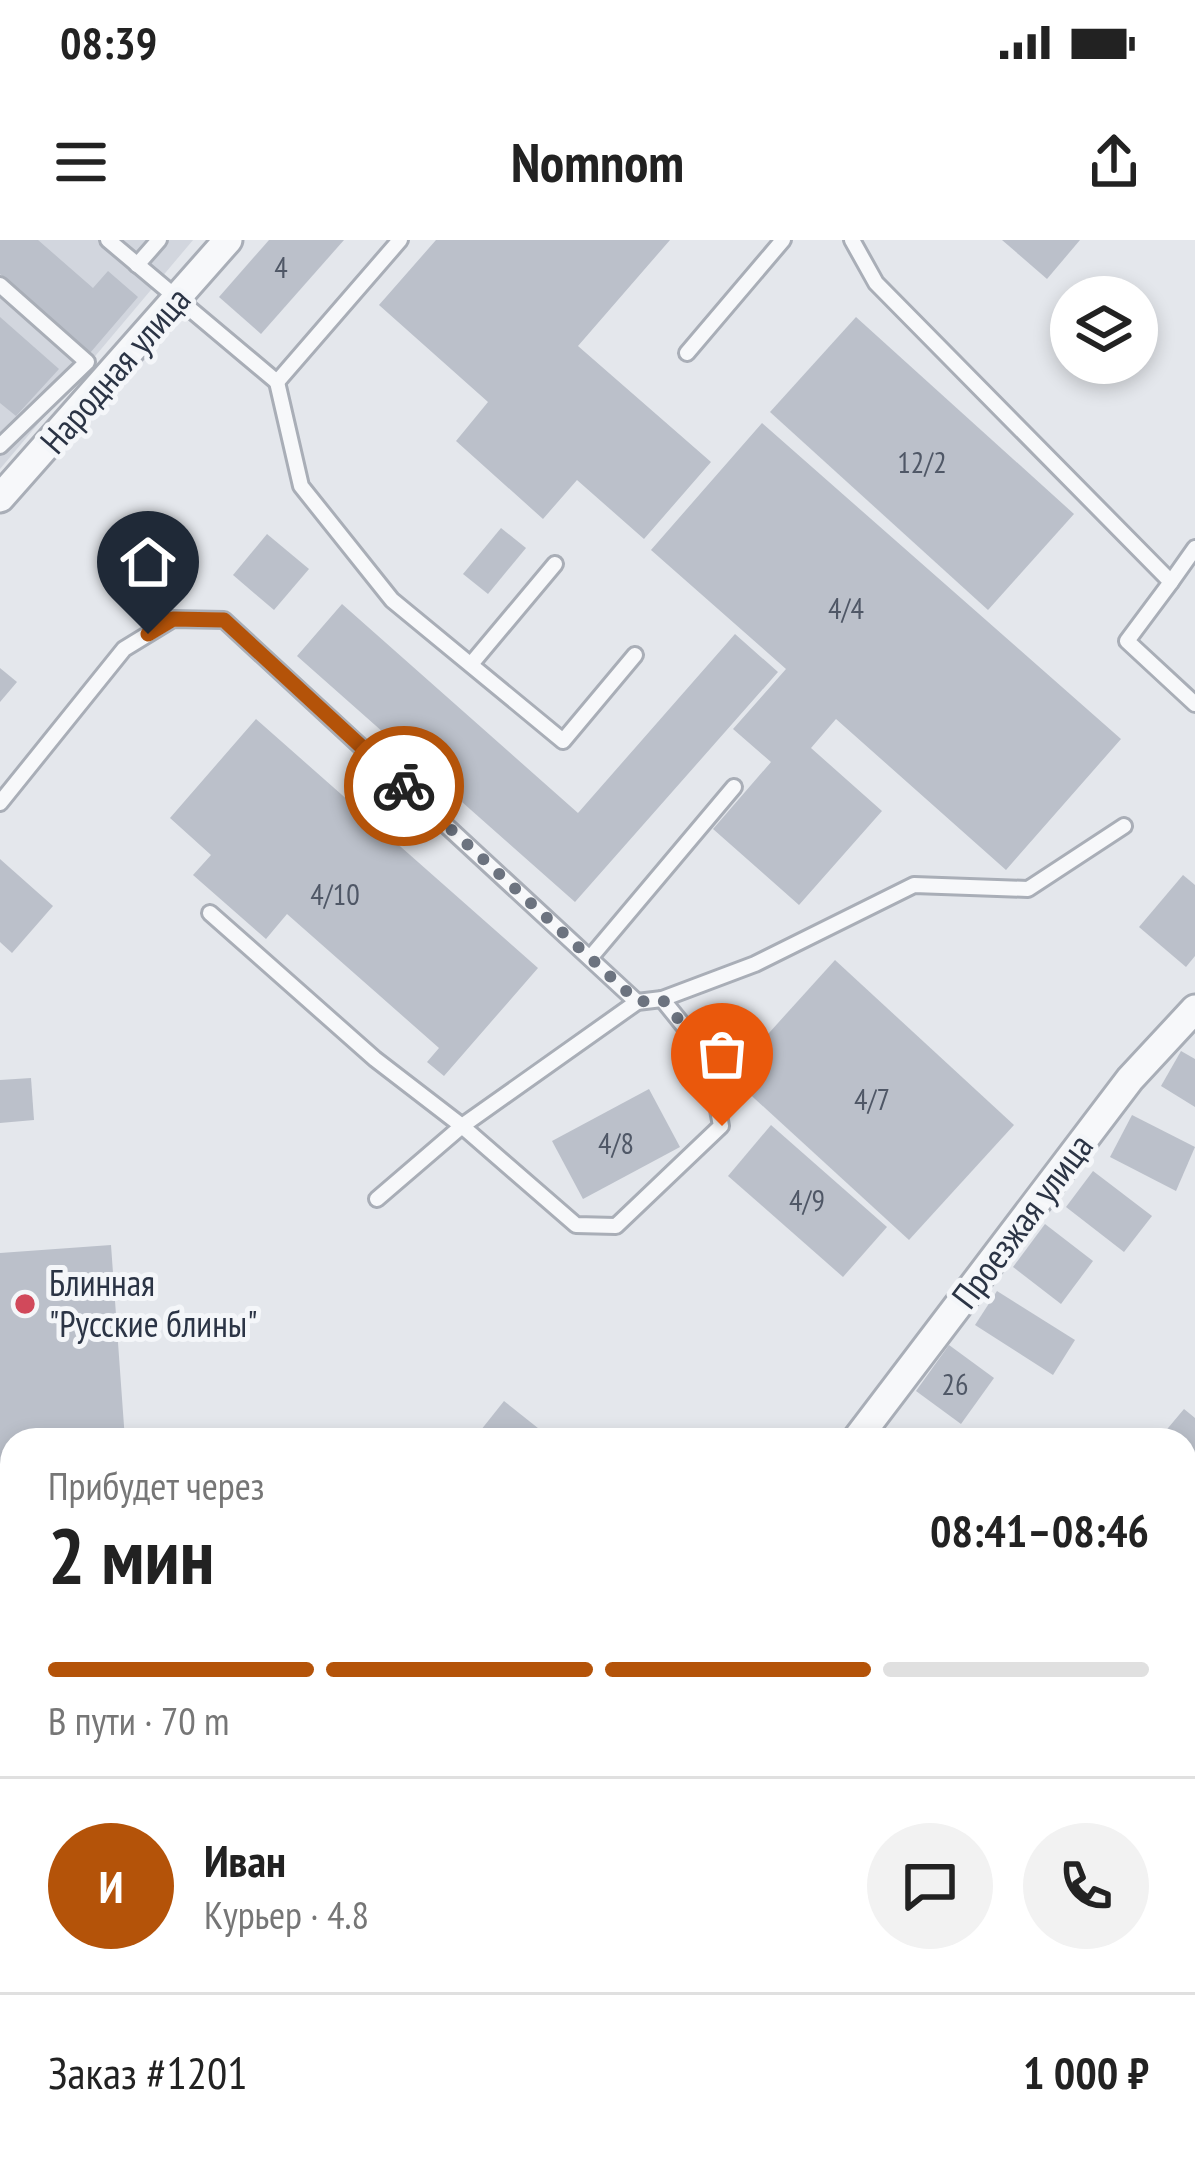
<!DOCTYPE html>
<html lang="ru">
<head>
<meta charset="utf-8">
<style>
	:root { --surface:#fff; --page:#f2f2f2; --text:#222; --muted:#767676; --line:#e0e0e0; --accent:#b45309 }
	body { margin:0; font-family:"PT Sans Narrow",sans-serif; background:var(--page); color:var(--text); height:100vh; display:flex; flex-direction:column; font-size:45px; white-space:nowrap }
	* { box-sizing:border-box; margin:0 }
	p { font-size:39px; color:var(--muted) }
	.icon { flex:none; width:66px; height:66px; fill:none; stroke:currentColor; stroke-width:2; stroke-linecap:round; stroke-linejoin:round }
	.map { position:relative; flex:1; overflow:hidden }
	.details { position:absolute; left:0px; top:1188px; width:1197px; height:747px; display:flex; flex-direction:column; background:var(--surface); border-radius:36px 36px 0 0; box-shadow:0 6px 18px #0003 }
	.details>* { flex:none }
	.controls { position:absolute; left:1050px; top:36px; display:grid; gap:24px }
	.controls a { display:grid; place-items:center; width:108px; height:108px; border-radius:50%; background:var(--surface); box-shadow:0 6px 18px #0003; font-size:60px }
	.pin { position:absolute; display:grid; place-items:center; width:102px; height:102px; color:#fff; margin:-123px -51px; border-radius:50% 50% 50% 0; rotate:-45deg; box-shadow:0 0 12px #0007 }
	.pin .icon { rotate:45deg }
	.courier { position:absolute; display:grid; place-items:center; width:120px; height:120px; margin:-60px; border:9px solid #b45309; border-radius:50%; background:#fff; color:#222; box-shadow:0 3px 15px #0007 }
	.headline em { font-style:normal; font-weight:800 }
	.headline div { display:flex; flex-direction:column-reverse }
	.headline { display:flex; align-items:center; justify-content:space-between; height:204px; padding:0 48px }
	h1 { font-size:78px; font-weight:800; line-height:90px }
	.bar { display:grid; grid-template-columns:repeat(4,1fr); gap:18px 12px; align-content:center; height:144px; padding:0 48px }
	.bar i { height:15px; border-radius:9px; background:var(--line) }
	.bar .on { background:var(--accent) }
	.bar p { grid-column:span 4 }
	.line { display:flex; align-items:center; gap:30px; padding:0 48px; border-top:3px solid var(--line) }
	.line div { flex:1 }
	.round { display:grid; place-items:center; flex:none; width:126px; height:126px; border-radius:63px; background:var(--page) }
	.status { display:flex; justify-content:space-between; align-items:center; height:84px; padding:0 60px; background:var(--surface); direction:ltr }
	.status svg { height:33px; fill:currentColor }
	header { display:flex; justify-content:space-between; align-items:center; height:156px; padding:0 48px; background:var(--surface); font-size:54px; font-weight:800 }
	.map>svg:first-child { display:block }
</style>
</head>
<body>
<div class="status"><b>08:39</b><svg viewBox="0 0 49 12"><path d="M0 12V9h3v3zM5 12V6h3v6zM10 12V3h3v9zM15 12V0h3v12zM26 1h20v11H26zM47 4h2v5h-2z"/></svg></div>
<header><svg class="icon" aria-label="menu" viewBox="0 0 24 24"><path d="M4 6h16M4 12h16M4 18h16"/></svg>Nomnom<svg class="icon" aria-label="share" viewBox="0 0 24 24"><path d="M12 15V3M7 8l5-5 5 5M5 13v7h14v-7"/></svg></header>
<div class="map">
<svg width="1195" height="1934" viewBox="0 0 1195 1934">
	<rect width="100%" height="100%" fill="#e4e7ec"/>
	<g fill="#d2d6de">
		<polygon points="0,0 193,0 0,229"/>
		<polygon points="1195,1301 1195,1934 649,1934 645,1923 1185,1923 1185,1311"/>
	</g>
	<g fill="#bbc0ca">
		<polygon points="0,0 38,0 93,48 108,31 138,57 90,113 0,34"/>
		<polygon points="269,0 344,0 261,94 219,57"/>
		<polygon points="436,0 670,0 578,106 711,222 644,299 577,240 543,279 456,201 488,162 379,65"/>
		<polygon points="1002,0 1080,0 1047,39"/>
		<polygon points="0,77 59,129 16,176 0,163"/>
		<polygon points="856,77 1074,274 988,370 770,172"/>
		<polygon points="762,183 1121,499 1006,630 836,479 811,508 882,571 799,665 713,589 771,522 733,489 786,429 651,310"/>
		<polygon points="501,288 526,308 488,354 463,334"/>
		<polygon points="267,294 309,329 274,370 233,335"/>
		<polygon points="342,364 578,573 735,394 778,432 575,662 297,416"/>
		<polygon points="0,428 17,442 0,462"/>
		<polygon points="256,479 538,728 444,836 427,822 439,808 287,674 266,699 193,635 211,615 170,578"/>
		<polygon points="0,619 53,666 12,713 0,702"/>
		<polygon points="1183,635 1195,645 1195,716 1186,727 1139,687"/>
		<polygon points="835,720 1014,885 909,1000 730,836"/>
		<polygon points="1181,811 1195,819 1195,867 1161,846"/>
		<polygon points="31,838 34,880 0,883 0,840"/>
		<polygon points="649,849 680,907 583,959 552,901"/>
		<polygon points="1132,875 1195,907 1176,951 1110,917"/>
		<polygon points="771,885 887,987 843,1037 728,936"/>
		<polygon points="1093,931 1152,976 1124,1012 1066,967"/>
		<polygon points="1045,984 1093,1021 1061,1064 1013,1027"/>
		<polygon points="111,1005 125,1200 12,1200 12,1742 0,1751 0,1013"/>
		<polygon points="997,1051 1075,1100 1053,1135 975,1085"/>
		<polygon points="949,1105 994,1138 961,1184 916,1151"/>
		<polygon points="504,1161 553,1200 473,1200"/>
		<polygon points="1184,1169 1195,1178 1195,1232 1185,1223 1185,1200 1158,1200"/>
		<polygon points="12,1847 12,1867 1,1868 0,1848"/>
	</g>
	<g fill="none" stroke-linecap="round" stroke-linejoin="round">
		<g stroke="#a9aeb7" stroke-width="20">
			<g id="service">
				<polyline points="108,0 277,142 400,0"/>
				<polyline points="852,0 876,43 1171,342 1127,401 1195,464"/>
				<polyline points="137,25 159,0"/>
				<polyline points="0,45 87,122 0,206"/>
				<polyline points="687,113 783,0"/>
				<polyline points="277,142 301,246 392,360 563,501 635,415"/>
				<polyline points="1171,342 1195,308"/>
				<polyline points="472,423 555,324"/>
				<polyline points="0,563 124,409 173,379 224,380 637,762"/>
				<polyline points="210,673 375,819 462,886 576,985 616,986 721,886 708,816 662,759"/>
				<polyline points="590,718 734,547"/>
				<polyline points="377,959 462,886 637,762 662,759 755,724 914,645 1028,649 1124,586"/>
				<polyline points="1185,1637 1195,1641"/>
				<polyline points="743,1923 744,1934"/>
				<polyline points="815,1923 815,1934"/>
				<polyline points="913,1923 914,1934"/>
				<polyline points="1014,1923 1014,1934"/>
				<polyline points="1161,1923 1164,1934"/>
			</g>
		</g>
		<g stroke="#a9aeb7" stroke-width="33">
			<g id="minor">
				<polyline points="0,258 228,0"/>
				<polyline points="856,1200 1130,839 1195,769"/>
				<polyline points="1185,1286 1195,1276"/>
			</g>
		</g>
		<use href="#service" stroke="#f7f8fa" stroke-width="14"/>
		<use href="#minor" stroke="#f7f8fa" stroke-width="27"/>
	</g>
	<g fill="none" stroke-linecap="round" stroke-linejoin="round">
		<polyline stroke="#6c737f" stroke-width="12" stroke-dasharray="0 21.6" points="404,546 638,762 662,759 708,816 722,886"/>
		<polyline stroke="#b45309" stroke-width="15" points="148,394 173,379 224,380 404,546"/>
	</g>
	<circle fill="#d1495b" stroke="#f4f6f9" stroke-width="4.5" cx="25" cy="1064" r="12"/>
	<g text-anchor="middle" stroke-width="10" stroke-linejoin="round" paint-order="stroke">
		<g font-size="30" fill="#4f5766">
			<text x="281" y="38">4</text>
			<text x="922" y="233">12/2</text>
			<text x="846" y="379">4/4</text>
			<text x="335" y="665">4/10</text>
			<text x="872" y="870">4/7</text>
			<text x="616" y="914">4/8</text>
			<text x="807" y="971">4/9</text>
			<text x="955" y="1155">26</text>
		</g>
		<g font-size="36" fill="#2b3445" stroke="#f4f6f9">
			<text transform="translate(115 130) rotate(-49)" y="13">Народная улица</text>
			<text transform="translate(1022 981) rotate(-53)" y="13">Проезжая улица</text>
		</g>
		<g font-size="36" fill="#2b3445" stroke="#f4f6f9" text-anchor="start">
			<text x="49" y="1056">Блинная<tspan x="49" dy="41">"Русские блины"</tspan></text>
		</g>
	</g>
</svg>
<div class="controls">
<a><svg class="icon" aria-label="layers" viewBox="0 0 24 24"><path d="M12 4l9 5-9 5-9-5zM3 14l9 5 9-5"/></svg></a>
</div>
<div class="pin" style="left:722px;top:886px;background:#ea580c"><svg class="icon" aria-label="bag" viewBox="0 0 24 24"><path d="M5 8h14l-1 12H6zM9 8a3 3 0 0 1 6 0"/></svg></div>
<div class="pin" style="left:148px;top:394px;background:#1f2937"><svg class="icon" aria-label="home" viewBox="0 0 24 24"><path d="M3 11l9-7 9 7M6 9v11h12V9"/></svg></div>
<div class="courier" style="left:404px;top:546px"><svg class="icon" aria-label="bike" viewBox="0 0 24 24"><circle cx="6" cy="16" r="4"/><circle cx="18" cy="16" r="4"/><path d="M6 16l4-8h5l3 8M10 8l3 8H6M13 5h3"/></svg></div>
<section class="details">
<div class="headline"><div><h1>2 мин</h1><p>Прибудет через</p></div><em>08:41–08:46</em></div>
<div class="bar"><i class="on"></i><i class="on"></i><i class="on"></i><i></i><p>В пути · 70 m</p></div>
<div class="line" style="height:216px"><b class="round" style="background:var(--accent);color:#fff">И</b><div><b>Иван</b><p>Курьер · 4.8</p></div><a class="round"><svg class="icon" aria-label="chat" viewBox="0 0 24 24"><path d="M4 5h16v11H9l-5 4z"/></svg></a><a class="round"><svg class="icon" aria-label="phone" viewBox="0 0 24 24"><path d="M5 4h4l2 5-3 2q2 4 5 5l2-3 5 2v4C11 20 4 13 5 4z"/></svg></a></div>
<div class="line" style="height:156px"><div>Заказ #1201</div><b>1 000 ₽</b></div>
</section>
</div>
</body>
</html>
